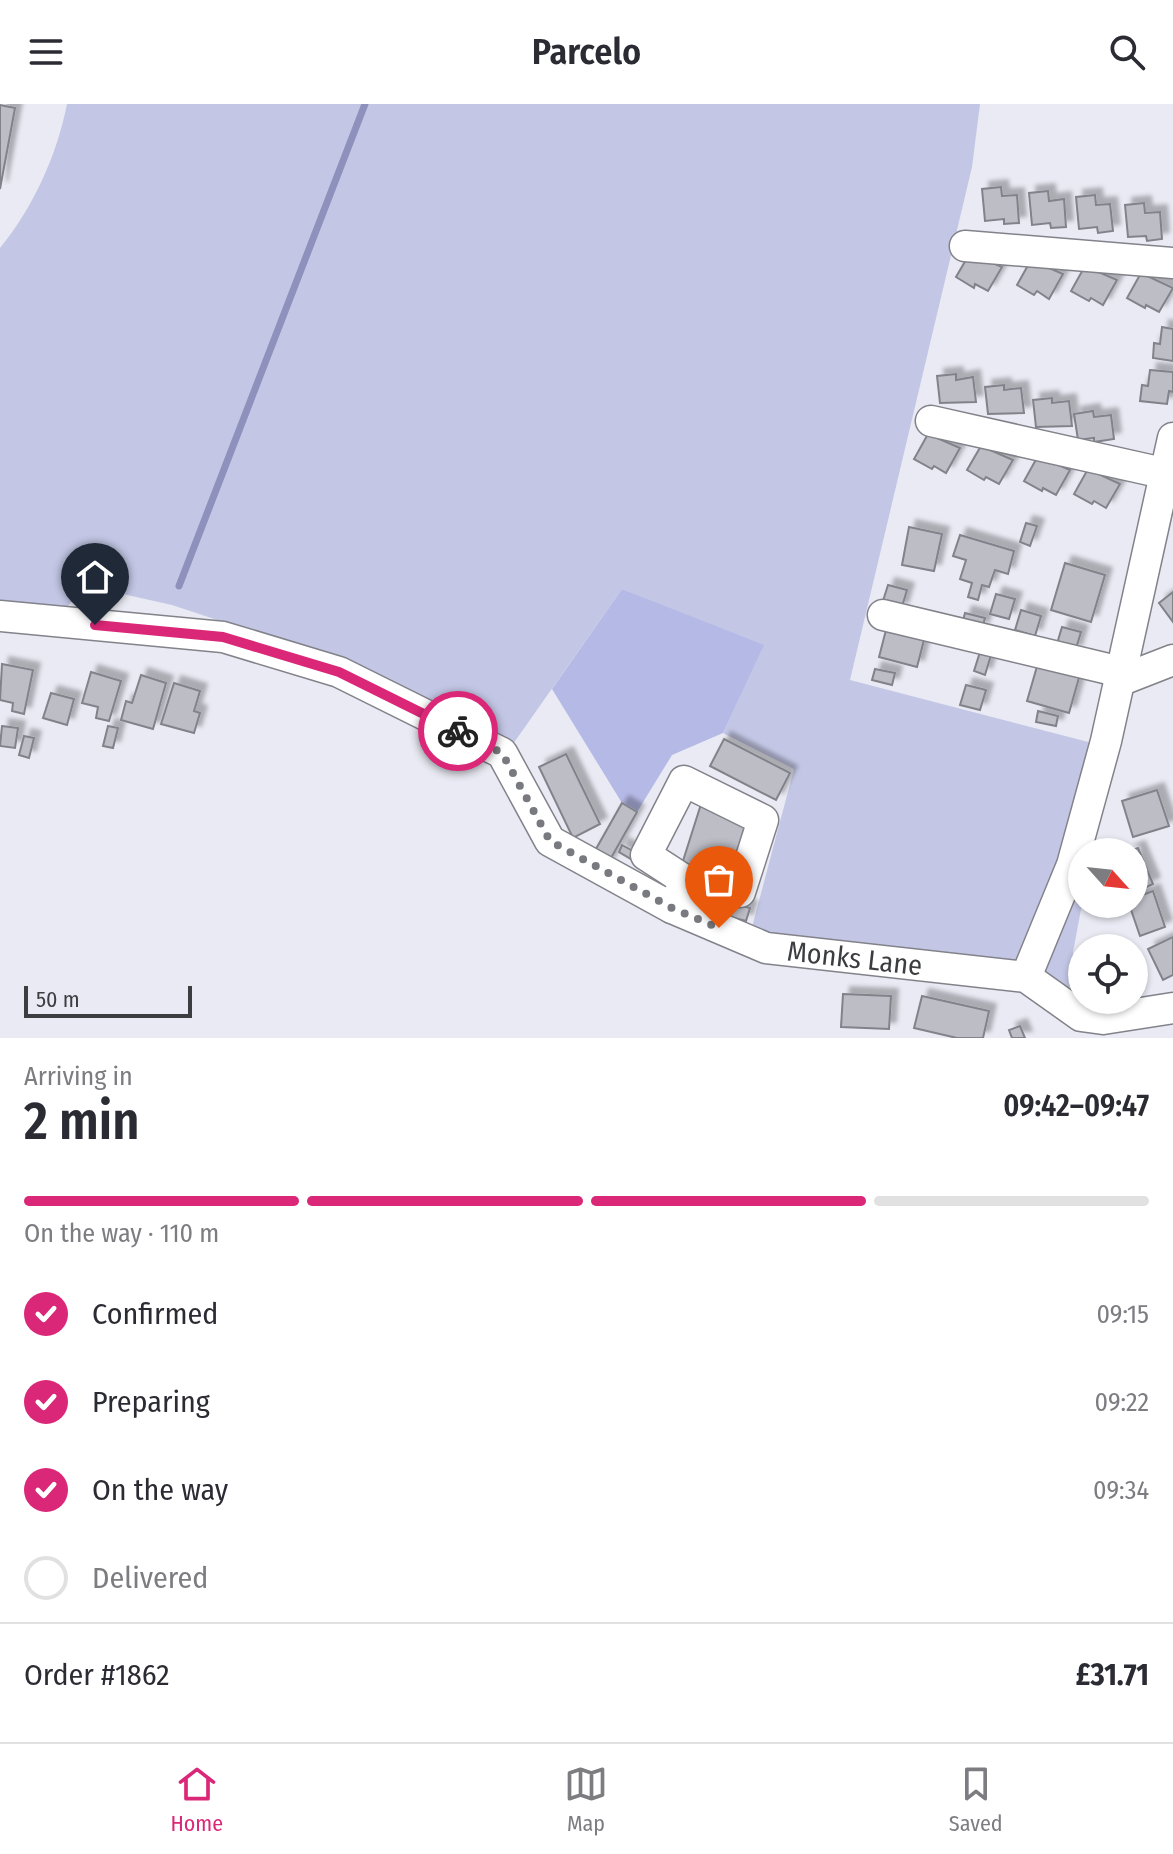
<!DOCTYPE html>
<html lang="en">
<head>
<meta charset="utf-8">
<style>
	:root { --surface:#fff; --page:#f7f7f7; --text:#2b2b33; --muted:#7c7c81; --line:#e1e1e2; --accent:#db2777 }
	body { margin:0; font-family:"Fira Sans Condensed",sans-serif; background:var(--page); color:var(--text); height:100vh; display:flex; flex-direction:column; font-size:30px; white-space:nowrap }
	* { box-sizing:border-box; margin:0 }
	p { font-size:26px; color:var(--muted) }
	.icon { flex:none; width:44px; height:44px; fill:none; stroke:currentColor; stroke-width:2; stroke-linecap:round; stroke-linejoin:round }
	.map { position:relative; height:934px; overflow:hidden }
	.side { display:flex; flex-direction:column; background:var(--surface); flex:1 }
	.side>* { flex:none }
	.needle { width:52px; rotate:117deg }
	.tools { position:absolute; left:1068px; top:734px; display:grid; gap:16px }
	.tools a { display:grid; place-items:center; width:80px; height:80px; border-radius:50%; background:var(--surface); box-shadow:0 2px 6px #0004; font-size:40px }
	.scale { position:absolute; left:24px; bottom:20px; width:168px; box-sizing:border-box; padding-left:8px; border:4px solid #3c3d40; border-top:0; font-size:22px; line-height:28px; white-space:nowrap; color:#3c3d40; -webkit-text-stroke:6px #e9eaf3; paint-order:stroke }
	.pin { position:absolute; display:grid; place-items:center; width:68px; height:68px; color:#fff; margin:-82px -34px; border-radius:50% 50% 50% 0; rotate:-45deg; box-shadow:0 0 8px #0007 }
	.pin .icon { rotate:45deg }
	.courier { position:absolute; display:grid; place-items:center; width:80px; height:80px; margin:-40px; border:6px solid #db2777; border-radius:50%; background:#fff; color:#222; box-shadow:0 2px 10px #0007 }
	.overview em { font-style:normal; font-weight:600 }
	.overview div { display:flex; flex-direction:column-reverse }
	.overview { display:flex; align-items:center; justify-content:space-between; height:136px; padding:0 24px }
	h1 { font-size:52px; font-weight:600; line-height:60px }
	.bar { display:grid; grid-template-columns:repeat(4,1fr); gap:12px 8px; align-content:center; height:96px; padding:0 24px }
	.bar i { height:10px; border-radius:6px; background:var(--line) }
	.bar .selected { background:var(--accent) }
	.bar p { grid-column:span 4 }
	.line { display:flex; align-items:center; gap:20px; padding:0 24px; border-top:2px solid var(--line) }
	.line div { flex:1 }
	ol { padding:0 24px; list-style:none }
	li { display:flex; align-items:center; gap:24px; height:88px }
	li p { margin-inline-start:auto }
	li .icon { padding:8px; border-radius:50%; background:var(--accent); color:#fff; stroke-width:4 }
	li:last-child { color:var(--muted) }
	li i { width:44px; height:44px; border:4px solid var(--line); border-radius:50% }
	header { display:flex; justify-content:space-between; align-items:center; height:104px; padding:0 24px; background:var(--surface); font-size:36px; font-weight:600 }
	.tab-bar { display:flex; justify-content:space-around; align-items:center; height:112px; border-top:2px solid var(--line); background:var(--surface); font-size:22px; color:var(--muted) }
	.tab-bar a { display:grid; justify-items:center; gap:4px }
	.tab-bar .selected { color:var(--accent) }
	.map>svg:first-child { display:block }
</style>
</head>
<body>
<header><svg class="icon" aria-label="menu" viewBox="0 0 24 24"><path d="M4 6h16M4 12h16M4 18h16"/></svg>Parcelo<svg class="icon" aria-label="search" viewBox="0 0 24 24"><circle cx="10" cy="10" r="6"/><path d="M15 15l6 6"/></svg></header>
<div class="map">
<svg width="1173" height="934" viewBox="0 0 1173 934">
	<defs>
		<filter id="shadow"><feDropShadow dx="7" dy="-7" stdDeviation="2" flood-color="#0004"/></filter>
	</defs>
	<rect width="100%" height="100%" fill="#e9eaf3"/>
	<g fill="#c3c7e5">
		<path d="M 67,0 L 980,0 L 972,63 L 850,576 L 1096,640 L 1065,757 L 1020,862 L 875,849 L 751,827 L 794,665 L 723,629 L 763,542 L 622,485 L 513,640 L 345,558 L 172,501 L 87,482 L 64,506 L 0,499 L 0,144 C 33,104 57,51 67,0 Z"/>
		<polygon points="1079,736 1094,741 1092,748 1082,748 1082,800 1073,848 1072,881 1053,894 1026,873"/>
	</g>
	<polygon fill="#b5b9e6" points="622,485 764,541 723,629 672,651 637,708 622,699 552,585"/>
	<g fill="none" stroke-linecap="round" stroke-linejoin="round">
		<polyline stroke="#8d91bc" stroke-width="7" points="179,482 365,0"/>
	</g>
	<g fill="#bcbdc5" stroke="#82838a" stroke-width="2" filter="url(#shadow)">
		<polygon points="0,1 15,4 0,85"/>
		<polygon points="1001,83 1002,92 1017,91 1019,119 1004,120 1004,115 985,117 982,85"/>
		<polygon points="1048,87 1049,97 1064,95 1066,123 1051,124 1050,119 1032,121 1029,89"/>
		<polygon points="1095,91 1096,101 1110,100 1113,127 1098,129 1097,123 1079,125 1076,93"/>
		<polygon points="1144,99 1145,109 1160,108 1162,135 1147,137 1146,132 1128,133 1125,101"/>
		<polygon points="970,149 1002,163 988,187 975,180 974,184 956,173"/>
		<polygon points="1031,156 1063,170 1049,195 1037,187 1034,191 1017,181"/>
		<polygon points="1085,162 1117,176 1103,201 1091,194 1089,197 1071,187"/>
		<polygon points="1141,169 1173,184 1159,208 1146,201 1145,204 1127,194"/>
		<polygon points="1162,223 1173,225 1173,257 1153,254 1154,239 1160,240"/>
		<polygon points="1150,266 1173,268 1173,288 1169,287 1167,300 1140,297 1142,281 1148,282"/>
		<polygon points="956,270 956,276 973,273 976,298 940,299 937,272"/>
		<polygon points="1004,281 1004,286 1021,284 1024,309 988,310 985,283"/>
		<polygon points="1052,294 1052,299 1069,297 1072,322 1036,323 1033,296"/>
		<polygon points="1093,307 1094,313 1111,311 1114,335 1094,338 1094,334 1078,336 1074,310"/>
		<polygon points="928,330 960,344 946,369 934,362 932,365 914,355"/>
		<polygon points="981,342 1013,356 999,380 986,373 984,376 967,366"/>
		<polygon points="1038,352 1070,366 1056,391 1043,384 1042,387 1024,377"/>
		<polygon points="1088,365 1120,380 1106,404 1094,397 1092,400 1074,390"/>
		<polygon points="1026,419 1037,422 1030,442 1020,438"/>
		<polygon points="909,423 942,430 934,467 902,461"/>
		<polygon points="960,431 1014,447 1008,470 995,466 989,483 982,481 978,496 968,493 972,479 960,475 966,456 953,452"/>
		<polygon points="1065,459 1105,471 1091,518 1051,506"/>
		<polygon points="888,481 907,486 901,506 882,500"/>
		<polygon points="1173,488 1173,518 1159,499"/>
		<polygon points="996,490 1015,495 1009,515 990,510"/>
		<polygon points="1021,506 1041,512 1035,532 1015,526"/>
		<polygon points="965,509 985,514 982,525 962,520"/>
		<polygon points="1062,523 1081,528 1075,548 1056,543"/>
		<polygon points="886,526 924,536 917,563 879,553"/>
		<polygon points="980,548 991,551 985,571 974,567"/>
		<polygon points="1040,552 1082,563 1069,609 1027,597"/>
		<polygon points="2,560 33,566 24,610 12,607 13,599 0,596"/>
		<polygon points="875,565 895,569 892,581 872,576"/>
		<polygon points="91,568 121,577 109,617 96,614 98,603 82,599"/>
		<polygon points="141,571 166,579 153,625 121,616 126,597 132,599"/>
		<polygon points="174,579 200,587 194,607 200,609 194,629 161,620"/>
		<polygon points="966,581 986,586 980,606 960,601"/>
		<polygon points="51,589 74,595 67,621 43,614"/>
		<polygon points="1038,607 1058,612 1056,622 1036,618"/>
		<polygon points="2,622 18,624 15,644 0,642"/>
		<polygon points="108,622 118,624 113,644 103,642"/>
		<polygon points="24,632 34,634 29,654 19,651"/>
		<polygon points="724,635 790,669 776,696 710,662"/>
		<polygon points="566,650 600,720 573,734 539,663"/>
		<polygon points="1157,686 1169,722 1133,733 1122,697"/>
		<polygon points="702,697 751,712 732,775 682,760"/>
		<polygon points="622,699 637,708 607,761 592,752"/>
		<polygon points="622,741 640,751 636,758 619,748"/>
		<polygon points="1138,744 1153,780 1134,789 1134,748 1127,748"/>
		<polygon points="1153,787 1165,823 1140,832 1129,800 1134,800 1134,794"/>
		<polygon points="715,795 750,804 746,817 712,808"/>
		<polygon points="1173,833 1173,871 1163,876 1148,845"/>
		<polygon points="843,890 891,892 889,925 841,923"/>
		<polygon points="922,892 989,907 983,934 957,934 914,924"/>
		<polygon points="1020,922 1025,934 1012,934 1009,926"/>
	</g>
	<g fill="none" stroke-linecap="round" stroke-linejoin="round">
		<g stroke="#82828a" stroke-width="33">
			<g id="minor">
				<polyline points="965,142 1173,159"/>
				<polyline points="931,317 1163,369"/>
				<polyline points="883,511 1121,568"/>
				<path id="s1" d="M 0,512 L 223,533 L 339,568 L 502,649 L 550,737 L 672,804 L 766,844 L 1026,873 L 1081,912 L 1103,915 L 1173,904"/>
				<polyline points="1119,577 1173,556"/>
				<polyline points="672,804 686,777 740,788 763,716 684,677 646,751 686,777"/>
				<polyline points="1026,873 1072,761 1106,637 1173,334"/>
			</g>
		</g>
		<use href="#minor" stroke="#fff" stroke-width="30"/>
	</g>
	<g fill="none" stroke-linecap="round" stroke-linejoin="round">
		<polyline stroke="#797a7f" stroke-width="8" stroke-dasharray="0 14.4" points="458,627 502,649 550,737 672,804 719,824"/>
		<polyline stroke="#db2777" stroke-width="10" points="95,521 223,533 339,568 458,627"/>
	</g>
	<g text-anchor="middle" stroke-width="7" stroke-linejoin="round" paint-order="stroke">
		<g font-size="28" fill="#3c3d40" stroke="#e9eaf3">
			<text dy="10" stroke="none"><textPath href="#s1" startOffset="958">Monks Lane</textPath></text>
		</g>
	</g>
</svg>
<div class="tools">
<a><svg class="needle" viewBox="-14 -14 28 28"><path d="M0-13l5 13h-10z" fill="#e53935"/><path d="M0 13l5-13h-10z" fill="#7c7c81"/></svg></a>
<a><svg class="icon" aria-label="locate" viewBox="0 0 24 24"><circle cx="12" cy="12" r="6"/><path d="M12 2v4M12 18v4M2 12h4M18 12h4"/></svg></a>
</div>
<div class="scale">50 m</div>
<div class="pin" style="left:719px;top:824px;background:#ea580c"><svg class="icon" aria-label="bag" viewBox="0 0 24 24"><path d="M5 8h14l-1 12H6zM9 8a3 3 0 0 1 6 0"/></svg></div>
<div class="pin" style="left:95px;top:521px;background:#1f2937"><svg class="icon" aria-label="home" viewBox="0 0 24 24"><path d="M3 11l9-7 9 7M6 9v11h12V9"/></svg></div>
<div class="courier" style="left:458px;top:627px"><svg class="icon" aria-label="bike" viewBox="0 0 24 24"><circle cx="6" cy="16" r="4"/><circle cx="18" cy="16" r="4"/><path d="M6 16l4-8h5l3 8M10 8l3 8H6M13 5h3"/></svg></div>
</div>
<section class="side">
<div class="overview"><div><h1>2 min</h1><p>Arriving in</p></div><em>09:42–09:47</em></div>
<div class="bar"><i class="selected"></i><i class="selected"></i><i class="selected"></i><i></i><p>On the way · 110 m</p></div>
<ol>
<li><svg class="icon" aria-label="check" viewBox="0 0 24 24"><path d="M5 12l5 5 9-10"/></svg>Confirmed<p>09:15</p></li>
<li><svg class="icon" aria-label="check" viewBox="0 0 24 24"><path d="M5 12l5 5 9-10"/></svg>Preparing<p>09:22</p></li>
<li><svg class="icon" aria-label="check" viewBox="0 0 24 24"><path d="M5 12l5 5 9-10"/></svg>On the way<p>09:34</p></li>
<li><i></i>Delivered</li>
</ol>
<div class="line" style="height:104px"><div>Order #1862</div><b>£31.71</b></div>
</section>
<nav class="tab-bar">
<a class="selected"><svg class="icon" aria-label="home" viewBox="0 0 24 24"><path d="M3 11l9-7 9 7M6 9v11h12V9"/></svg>Home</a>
<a><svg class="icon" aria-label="map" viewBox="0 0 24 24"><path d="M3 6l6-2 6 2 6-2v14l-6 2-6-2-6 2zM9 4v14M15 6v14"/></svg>Map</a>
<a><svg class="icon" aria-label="saved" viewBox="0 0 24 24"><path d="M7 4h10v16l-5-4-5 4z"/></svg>Saved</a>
</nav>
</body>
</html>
